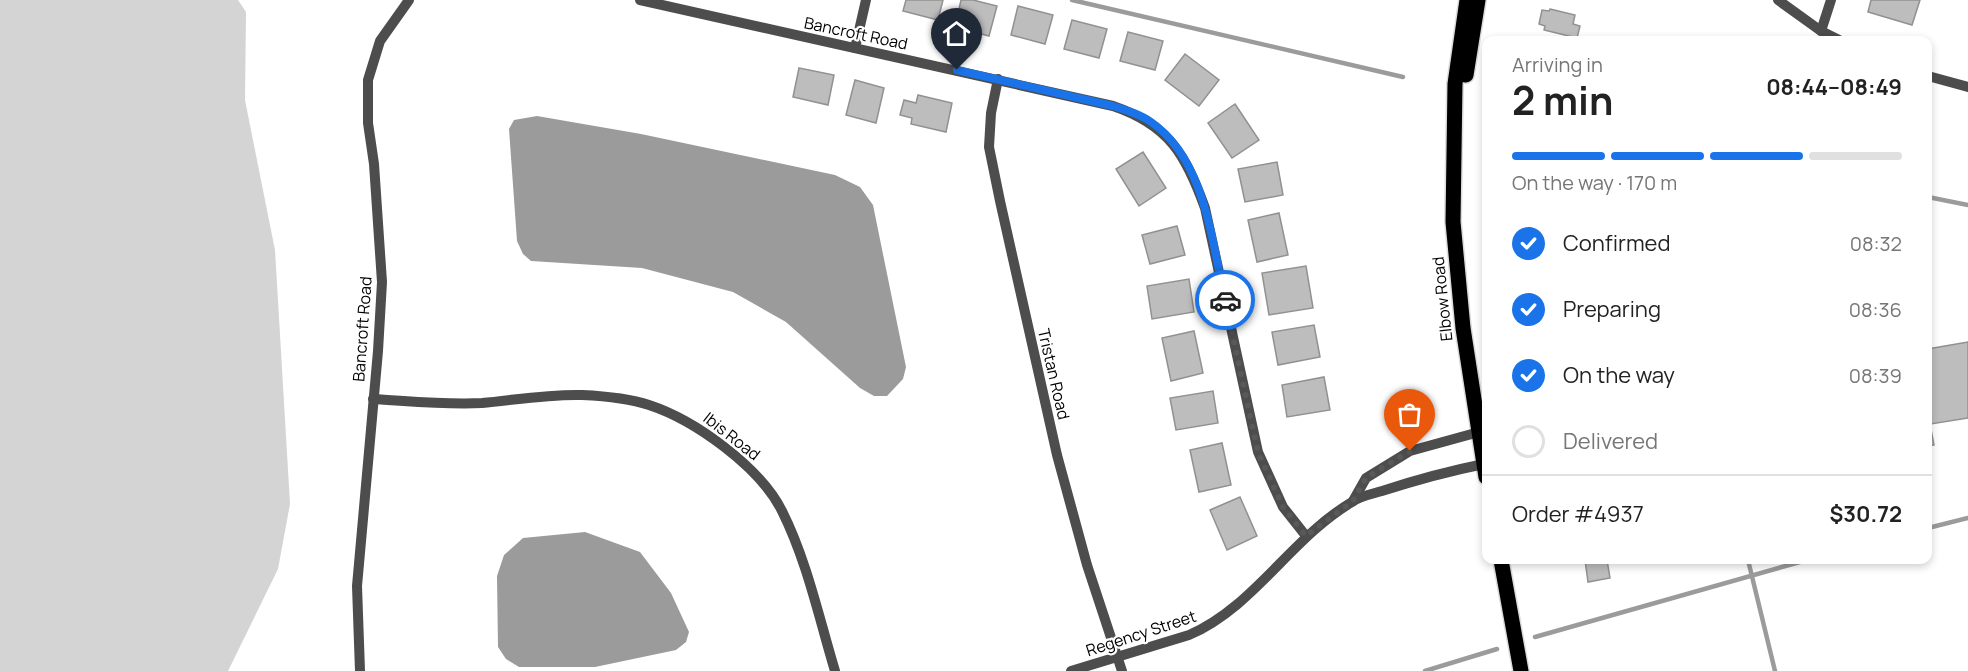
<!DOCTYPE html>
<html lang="en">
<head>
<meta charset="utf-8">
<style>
	:root { --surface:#fff; --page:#f6f6f6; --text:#222; --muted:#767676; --line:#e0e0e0; --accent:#1a73e8 }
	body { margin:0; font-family:Manrope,sans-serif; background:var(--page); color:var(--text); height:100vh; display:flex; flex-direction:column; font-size:22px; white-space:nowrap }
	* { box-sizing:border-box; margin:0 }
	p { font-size:20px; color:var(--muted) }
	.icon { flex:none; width:33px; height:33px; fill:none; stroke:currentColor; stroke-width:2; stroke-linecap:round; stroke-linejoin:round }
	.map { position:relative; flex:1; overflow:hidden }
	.sheet { position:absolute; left:1482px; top:36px; width:450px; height:528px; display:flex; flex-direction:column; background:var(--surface); border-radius:12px; box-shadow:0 3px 9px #0003 }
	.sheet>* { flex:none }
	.pin { position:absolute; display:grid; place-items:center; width:51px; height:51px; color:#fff; margin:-62px -26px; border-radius:50% 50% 50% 0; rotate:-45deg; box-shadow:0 0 6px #0007 }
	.pin .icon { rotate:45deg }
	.courier { position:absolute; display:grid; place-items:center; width:60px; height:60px; margin:-30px; border:4px solid #1a73e8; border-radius:50%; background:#fff; color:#222; box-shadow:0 2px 8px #0007 }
	.head em { font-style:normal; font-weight:700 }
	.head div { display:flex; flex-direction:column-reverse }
	.head { display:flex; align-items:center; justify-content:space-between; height:102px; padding:0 30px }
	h1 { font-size:39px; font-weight:700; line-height:45px }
	.bar { display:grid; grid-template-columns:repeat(4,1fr); gap:9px 6px; align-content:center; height:72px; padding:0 30px }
	.bar i { height:8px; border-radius:4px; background:var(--line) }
	.bar .active { background:var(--accent) }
	.bar p { grid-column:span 4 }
	.line { display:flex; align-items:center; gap:15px; padding:0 30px; border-top:2px solid var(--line) }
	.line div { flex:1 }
	ol { padding:0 30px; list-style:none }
	li { display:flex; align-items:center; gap:18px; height:66px }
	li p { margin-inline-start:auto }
	li .icon { padding:6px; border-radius:50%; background:var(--accent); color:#fff; stroke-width:4 }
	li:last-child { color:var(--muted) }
	li i { width:33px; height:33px; border:3px solid var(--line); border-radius:50% }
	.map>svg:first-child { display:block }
</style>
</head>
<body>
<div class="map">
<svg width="1968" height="671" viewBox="0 0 1968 671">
	<rect width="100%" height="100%" fill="#fff"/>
	<polygon fill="#d4d4d4" points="0,0 238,0 246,12 245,100 275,250 290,504 278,569 228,671 0,671"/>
	<g fill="#9b9b9b">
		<polygon points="537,116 641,134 835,175 860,187 873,205 906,367 903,379 887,396 874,396 860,388 786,322 733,292 642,268 531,261 523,254 517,241 509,129 514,120"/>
		<polygon points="585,532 640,552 671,593 689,632 686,642 676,650 595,667 519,667 506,659 498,647 497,576 504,555 523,538"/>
	</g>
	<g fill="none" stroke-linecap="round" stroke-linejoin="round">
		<g stroke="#9b9b9b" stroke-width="4.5">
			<polyline points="1072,0 1403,77"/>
			<polyline points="1928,197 1968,205"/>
			<polyline points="1928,528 1968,518"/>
			<polyline points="1748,560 1775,671"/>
			<polyline points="1535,637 1807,560"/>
			<polyline points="1425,671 1497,649"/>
		</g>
	</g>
	<g fill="#bdbdbd" stroke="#919191" stroke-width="1.5">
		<polygon points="906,0 943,0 938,20 903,11"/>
		<polygon points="961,0 973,0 997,6 989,36 955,27"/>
		<polygon points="1871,0 1920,0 1912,25 1868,12"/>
		<polygon points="1018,6 1053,15 1045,44 1011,35"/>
		<polygon points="1550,9 1575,15 1573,24 1580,26 1577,38 1544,30 1545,26 1539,24 1542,10 1549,11"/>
		<polygon points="1072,20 1107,29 1099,58 1064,49"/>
		<polygon points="1128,32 1163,41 1155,70 1120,61"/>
		<polygon points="1185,54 1219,80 1199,106 1165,80"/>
		<polygon points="799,68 834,75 828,105 793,97"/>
		<polygon points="855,80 884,88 876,123 846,115"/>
		<polygon points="918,95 952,103 946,132 911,124 912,118 900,115 904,100 916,103"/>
		<polygon points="1235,104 1259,140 1232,158 1208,123"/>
		<polygon points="1143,152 1166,188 1139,206 1116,169"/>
		<polygon points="1277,162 1283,195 1245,202 1238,169"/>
		<polygon points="1279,213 1288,255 1257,262 1248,220"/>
		<polygon points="1177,226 1185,255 1150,264 1142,235"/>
		<polygon points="1306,266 1313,308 1269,315 1262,273"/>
		<polygon points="1189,279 1194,312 1152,319 1147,286"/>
		<polygon points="1314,325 1320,357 1278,365 1272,332"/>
		<polygon points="1194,331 1203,373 1171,381 1162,338"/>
		<polygon points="1968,342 1968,418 1930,424 1934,445 1928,446 1928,349"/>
		<polygon points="1324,377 1330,410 1287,417 1282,385"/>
		<polygon points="1213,391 1218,423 1176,430 1170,398"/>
		<polygon points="1222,443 1231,485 1199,492 1190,450"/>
		<polygon points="1240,497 1257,536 1227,550 1210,510"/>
		<polygon points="1585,560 1607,560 1610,578 1588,582"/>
	</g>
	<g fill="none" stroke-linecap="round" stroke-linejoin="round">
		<g stroke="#dbdbdb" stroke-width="18">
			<g id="major">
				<polyline points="1467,0 1455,84 1453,222 1463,328 1486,477"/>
				<polyline points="1466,75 1478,0"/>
				<polyline points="1501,560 1521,671"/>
			</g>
		</g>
		<g stroke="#4d4d4d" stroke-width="10">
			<path d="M 640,0 L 1113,106 C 1169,125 1186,155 1205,208 L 1258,452 L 1283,507 L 1306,536"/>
			<polyline points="1778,0 1821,31 1839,40"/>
			<polyline points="1821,31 1831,0"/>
			<polyline points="855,48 866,0"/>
			<polyline points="1928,76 1968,87"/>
			<polyline points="998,79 991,113 989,147 1000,201 1057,455 1087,565 1122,671"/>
			<path d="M 373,399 C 409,401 445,405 482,403 C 515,400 548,394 582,395 C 603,396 628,398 649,405 C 695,420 760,467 782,511 C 807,561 819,618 835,671"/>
			<polyline points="1353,501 1366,478 1410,451 1479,432"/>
			<polyline points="360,671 357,586 378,351 382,282 374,164 368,123 368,80 380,41 409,0"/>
			<path d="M 1071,671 L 1189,635 C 1254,607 1291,538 1352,502 C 1360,496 1372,494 1382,491 C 1416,480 1449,471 1484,464"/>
		</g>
		<use href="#major" stroke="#000" stroke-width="15"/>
	</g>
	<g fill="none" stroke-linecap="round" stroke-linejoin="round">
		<polyline stroke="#595959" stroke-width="6" stroke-dasharray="0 10.8" points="1225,300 1258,452 1283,507 1306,536 1353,501 1366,478 1410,451"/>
		<path stroke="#1a73e8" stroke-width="8" d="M 957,70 L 1113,106 C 1126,110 1140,114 1151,122 C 1205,159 1212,242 1225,300"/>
	</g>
	<g text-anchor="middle" stroke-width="4.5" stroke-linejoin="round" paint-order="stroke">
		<g font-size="16" fill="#000" stroke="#fff">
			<text transform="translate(856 33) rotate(12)" y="6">Bancroft Road</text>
			<text transform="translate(1442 299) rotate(-96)" y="6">Elbow Road</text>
			<text transform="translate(362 329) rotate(-86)" y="6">Bancroft Road</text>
			<text transform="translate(1054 374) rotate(77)" y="6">Tristan Road</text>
			<text transform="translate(732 436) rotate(38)" y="6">Ibis Road</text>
			<text transform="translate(1141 633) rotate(-18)" y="6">Regency Street</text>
		</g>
	</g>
</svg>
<div class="pin" style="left:1410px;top:451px;background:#ea580c"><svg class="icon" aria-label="bag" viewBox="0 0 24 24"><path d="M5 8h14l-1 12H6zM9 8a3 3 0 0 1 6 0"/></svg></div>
<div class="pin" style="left:957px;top:70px;background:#1f2937"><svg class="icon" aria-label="home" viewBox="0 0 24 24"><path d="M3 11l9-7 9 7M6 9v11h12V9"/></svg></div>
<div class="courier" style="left:1225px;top:300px"><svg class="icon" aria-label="car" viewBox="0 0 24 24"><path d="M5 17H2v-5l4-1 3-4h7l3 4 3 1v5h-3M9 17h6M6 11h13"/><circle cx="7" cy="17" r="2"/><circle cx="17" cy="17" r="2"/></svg></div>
<section class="sheet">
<div class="head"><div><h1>2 min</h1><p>Arriving in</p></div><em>08:44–08:49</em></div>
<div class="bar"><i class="active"></i><i class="active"></i><i class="active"></i><i></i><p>On the way · 170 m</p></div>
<ol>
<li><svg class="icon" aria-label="check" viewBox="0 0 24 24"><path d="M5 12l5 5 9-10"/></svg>Confirmed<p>08:32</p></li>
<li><svg class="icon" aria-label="check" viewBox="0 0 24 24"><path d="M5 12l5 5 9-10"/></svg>Preparing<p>08:36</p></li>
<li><svg class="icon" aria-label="check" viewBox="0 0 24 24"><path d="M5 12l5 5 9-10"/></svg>On the way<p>08:39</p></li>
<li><i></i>Delivered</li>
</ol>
<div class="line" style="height:78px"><div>Order #4937</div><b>$30.72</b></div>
</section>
</div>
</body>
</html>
